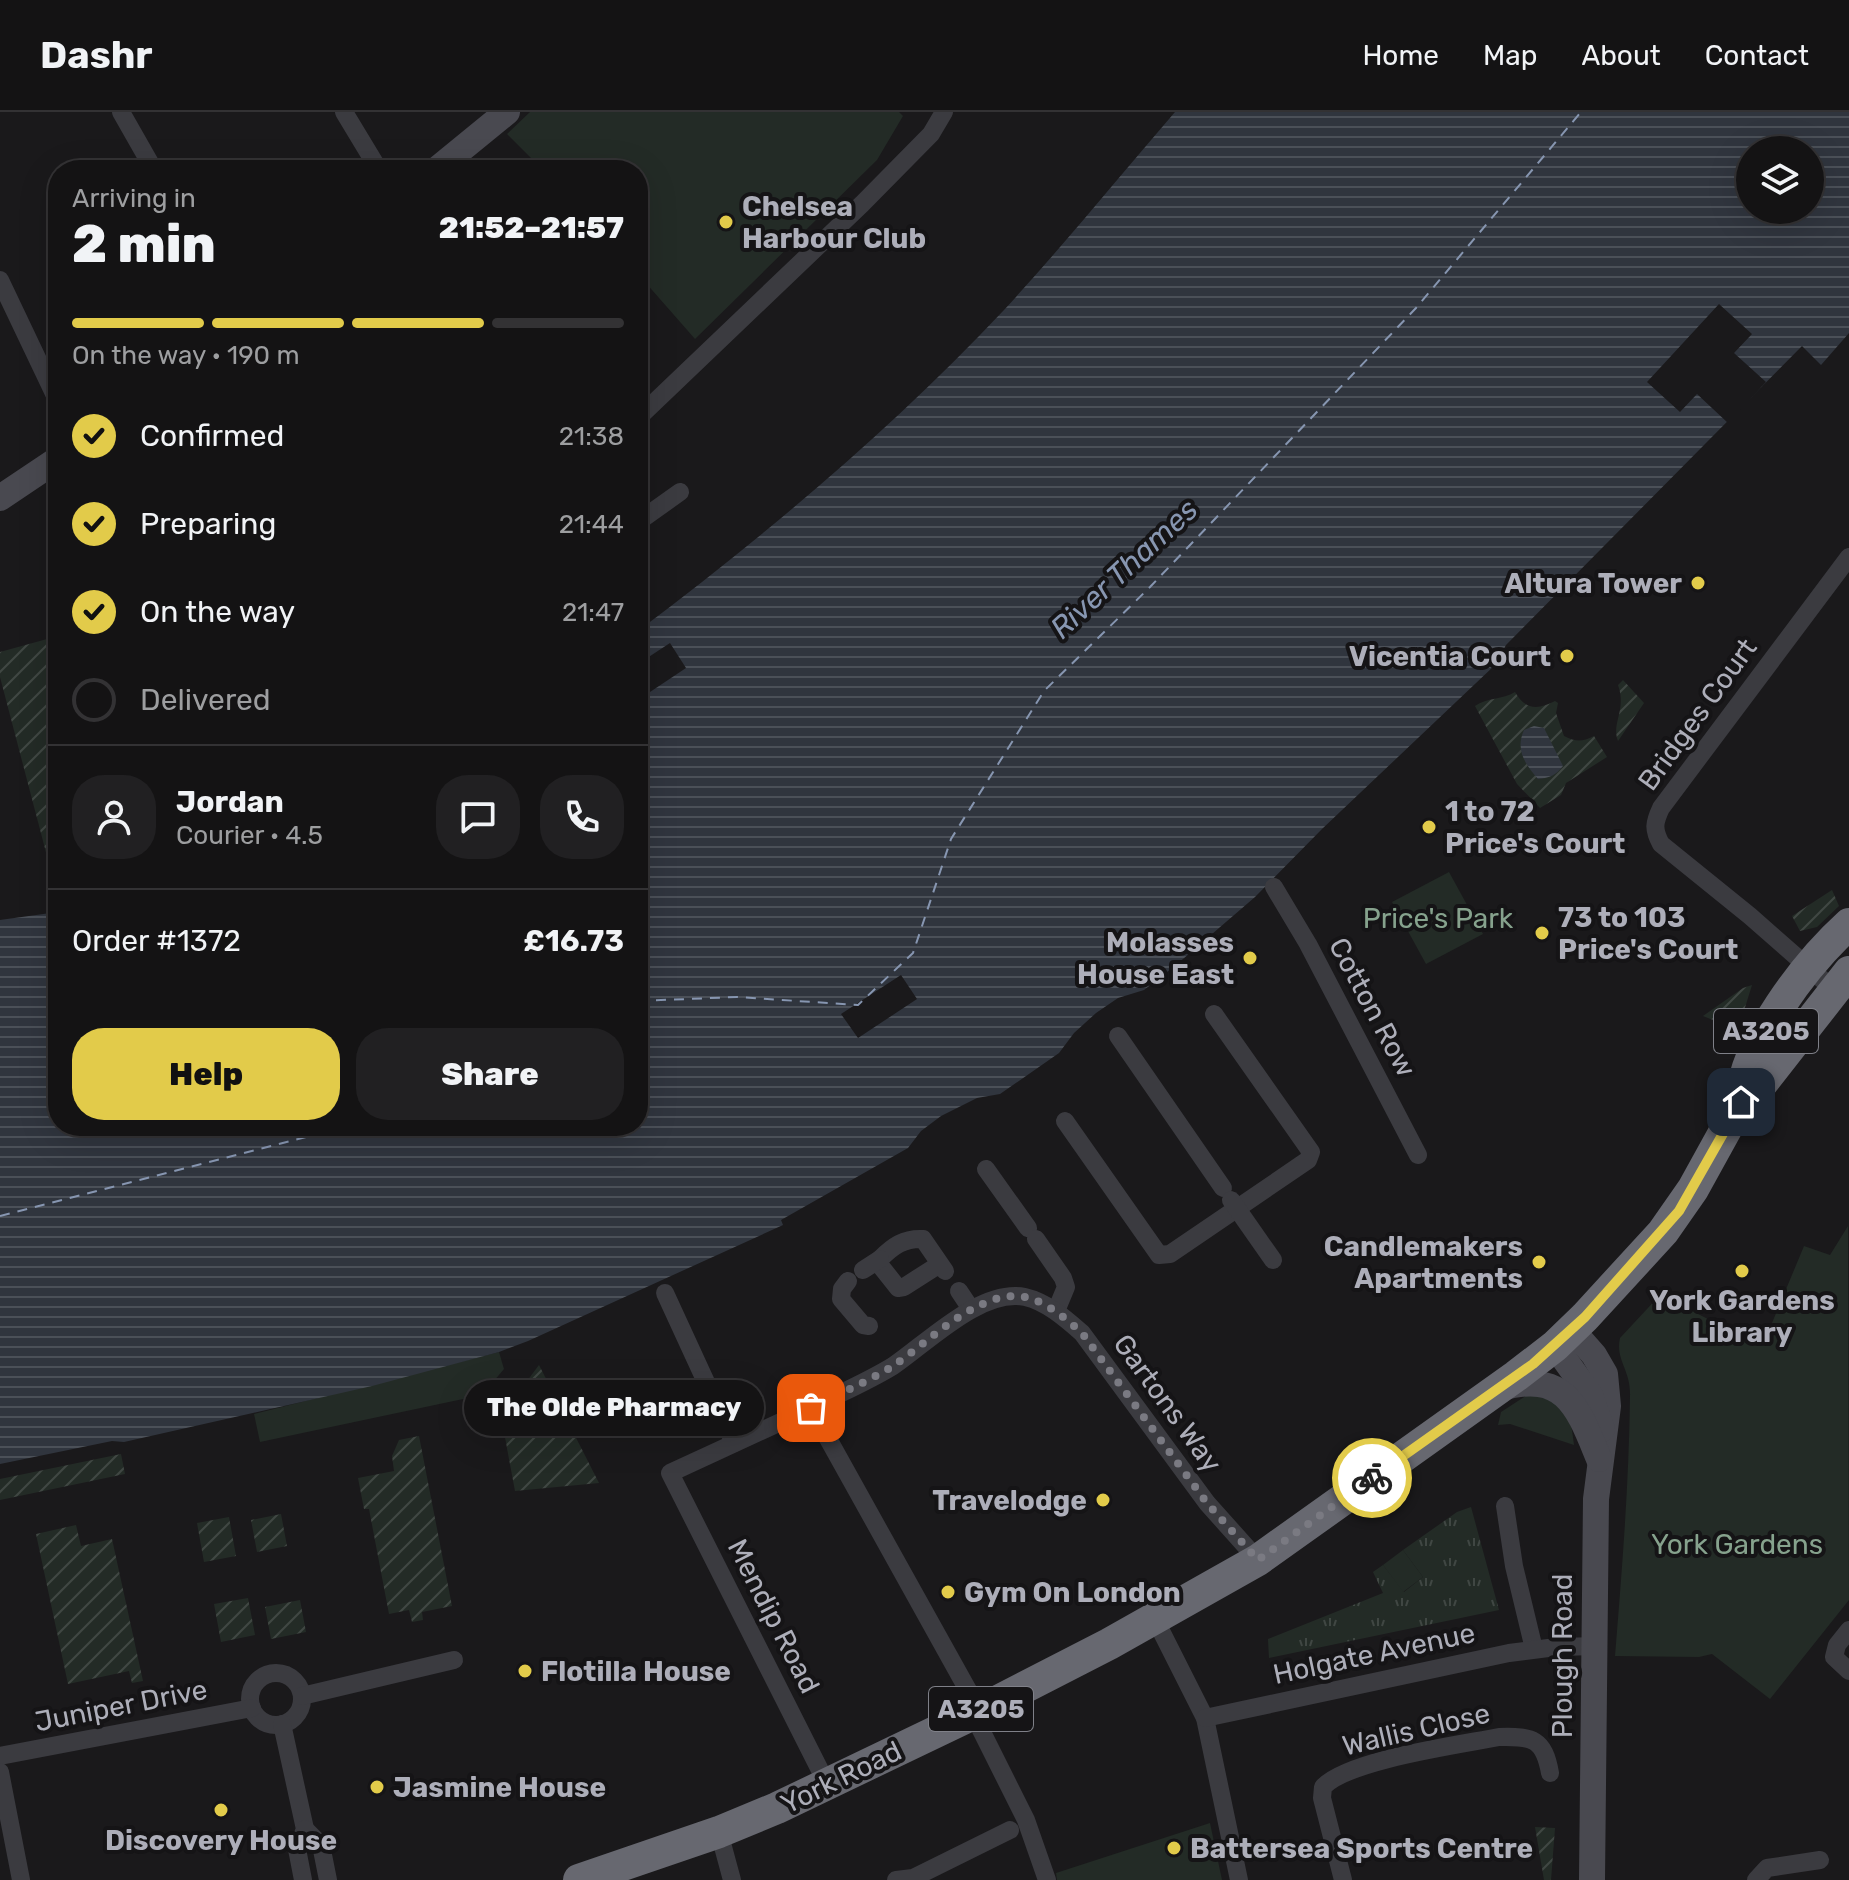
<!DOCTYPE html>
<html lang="en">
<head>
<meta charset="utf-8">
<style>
	:root { --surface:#141314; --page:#212022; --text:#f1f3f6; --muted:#9d9ea0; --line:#333234; --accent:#e2cb4a }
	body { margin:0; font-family:Rubik,sans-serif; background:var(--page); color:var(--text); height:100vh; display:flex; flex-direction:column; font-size:30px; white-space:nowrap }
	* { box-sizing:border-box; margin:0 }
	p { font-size:26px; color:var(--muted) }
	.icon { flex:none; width:44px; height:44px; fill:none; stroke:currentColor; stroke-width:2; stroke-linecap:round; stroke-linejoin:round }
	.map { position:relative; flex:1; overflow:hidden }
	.panel { position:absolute; left:48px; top:48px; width:600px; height:976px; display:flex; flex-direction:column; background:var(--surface); border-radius:32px; box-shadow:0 8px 32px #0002,0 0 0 2px var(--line) }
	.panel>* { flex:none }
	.fabs { position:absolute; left:1736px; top:24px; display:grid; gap:16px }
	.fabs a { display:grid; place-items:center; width:88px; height:88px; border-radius:50%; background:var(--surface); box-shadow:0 8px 32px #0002,0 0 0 2px var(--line); font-size:40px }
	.pin { position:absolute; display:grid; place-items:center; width:68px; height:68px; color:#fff; margin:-34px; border-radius:16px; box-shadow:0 4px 12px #0006 }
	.courier { position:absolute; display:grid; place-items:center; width:80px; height:80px; margin:-40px; border:6px solid #e2cb4a; border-radius:50%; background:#fff; color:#222; box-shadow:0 2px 10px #0007 }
	.bubble { position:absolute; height:56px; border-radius:28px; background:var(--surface); box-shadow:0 8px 32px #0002,0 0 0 2px var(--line); font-size:26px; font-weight:800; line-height:56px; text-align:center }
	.summary em { font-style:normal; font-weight:800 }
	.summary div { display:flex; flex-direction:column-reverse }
	.summary { display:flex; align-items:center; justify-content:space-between; height:136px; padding:0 24px }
	h1 { font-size:52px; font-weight:800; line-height:60px }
	.bar { display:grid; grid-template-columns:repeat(4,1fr); gap:12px 8px; align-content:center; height:96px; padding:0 24px }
	.bar i { height:10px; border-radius:6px; background:var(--line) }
	.bar .current { background:var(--accent) }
	.bar p { grid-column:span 4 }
	.line { display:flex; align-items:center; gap:20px; padding:0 24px; border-top:2px solid var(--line) }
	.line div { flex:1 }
	.round { display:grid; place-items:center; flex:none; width:84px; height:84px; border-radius:32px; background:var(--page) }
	ol { padding:0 24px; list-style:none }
	li { display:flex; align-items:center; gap:24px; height:88px }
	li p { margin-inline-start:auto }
	li .icon { padding:8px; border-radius:50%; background:var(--accent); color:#111; stroke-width:4 }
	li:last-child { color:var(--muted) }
	li i { width:44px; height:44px; border:4px solid var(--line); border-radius:50% }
	.button { display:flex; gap:16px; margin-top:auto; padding:16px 24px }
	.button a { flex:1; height:92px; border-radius:32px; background:var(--accent); color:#111; font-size:32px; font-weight:800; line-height:92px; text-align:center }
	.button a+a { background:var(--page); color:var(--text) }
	header { display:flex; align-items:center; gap:48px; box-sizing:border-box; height:112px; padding:0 40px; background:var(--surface); border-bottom:2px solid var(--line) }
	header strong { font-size:38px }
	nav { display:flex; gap:44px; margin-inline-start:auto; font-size:28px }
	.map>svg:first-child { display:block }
</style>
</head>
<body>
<header>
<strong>Dashr</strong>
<nav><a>Home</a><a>Map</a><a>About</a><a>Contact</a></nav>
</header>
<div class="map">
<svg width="1849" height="1768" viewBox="0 0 1849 1768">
	<defs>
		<pattern id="grass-tufts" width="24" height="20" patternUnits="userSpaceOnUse" patternTransform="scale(2)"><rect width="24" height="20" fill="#232b26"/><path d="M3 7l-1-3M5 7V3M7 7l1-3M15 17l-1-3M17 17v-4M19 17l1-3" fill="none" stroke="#404743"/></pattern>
		<pattern id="garden-furrows" width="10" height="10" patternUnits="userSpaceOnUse" patternTransform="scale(2)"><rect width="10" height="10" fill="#232b26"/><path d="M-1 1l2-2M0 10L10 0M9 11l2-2" fill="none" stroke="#404743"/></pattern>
		<pattern id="water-rules" width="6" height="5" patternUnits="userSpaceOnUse" patternTransform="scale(2)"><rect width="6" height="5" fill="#30353e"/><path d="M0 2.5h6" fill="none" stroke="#4b5058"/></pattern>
	</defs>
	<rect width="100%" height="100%" fill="#1a191b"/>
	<polygon fill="url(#grass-tufts)" points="1471,1395 1499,1498 1269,1546 1268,1527 1383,1481 1373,1460 1383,1453 1404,1480 1423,1465 1403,1438 1457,1400"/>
	<g fill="#232b26">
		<polygon points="530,0 899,0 903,4 877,48 695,227 638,162 638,58 543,58 507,22"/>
		<polygon points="1449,760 1483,822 1426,852 1392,790"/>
		<path d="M 1848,1114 L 1849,1488 L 1770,1587 L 1712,1542 L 1699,1545 L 1615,1544 C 1622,1458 1629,1372 1630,1284 C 1631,1258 1615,1248 1620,1226 L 1660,1183 L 1738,1222 L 1767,1223 L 1804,1134 L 1830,1143 Z"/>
		<polygon points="499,1240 504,1257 482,1283 260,1330 254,1302"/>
		<path d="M 1527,1283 C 1563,1287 1571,1299 1574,1333 L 1510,1312 L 1498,1313 L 1501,1300 Z"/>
		<polygon points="1403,1438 1423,1465 1403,1480 1383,1453"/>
		<polygon points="1210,1711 1222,1768 1057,1768 1056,1761"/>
	</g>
	<g fill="url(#garden-furrows)">
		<polygon points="58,524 58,746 48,748 0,565 0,540"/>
		<path d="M 1623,568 L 1644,591 L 1618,629 C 1611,611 1627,598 1618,573 Z"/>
		<path d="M 1515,580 C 1525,598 1538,598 1555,589 L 1558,591 L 1556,601 L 1564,624 C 1576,630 1582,630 1594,624 L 1607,645 L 1566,671 L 1561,683 L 1540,696 L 1517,672 L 1475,594 C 1487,585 1503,588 1515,580 Z"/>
		<polygon points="1832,778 1839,794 1817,815 1800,819 1792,804"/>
		<polygon points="1752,873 1738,918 1703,904 1743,876"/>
		<polygon points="539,1253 599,1371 515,1379 501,1304"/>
		<polygon points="419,1324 452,1494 422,1500 423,1508 412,1510 409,1498 389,1502 369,1397 364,1397 358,1366 394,1359 392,1344 399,1328"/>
		<polygon points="121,1342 125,1362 0,1388 0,1367"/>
		<polygon points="281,1402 287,1434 257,1440 251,1408"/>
		<polygon points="229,1405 236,1444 204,1450 197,1411"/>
		<polygon points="76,1413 81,1434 112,1427 143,1569 132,1571 129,1559 68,1572 36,1422"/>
		<polygon points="248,1486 255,1523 221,1530 214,1492"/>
		<polygon points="300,1488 306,1520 271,1527 265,1495"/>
		<polygon points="1535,1715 1555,1716 1551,1768 1544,1768"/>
	</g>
	<g fill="url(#water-rules)" fill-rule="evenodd">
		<path d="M 1175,0 L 1849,0 L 1849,221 L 1821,253 L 1802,234 L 1506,533 L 1495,553 L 1322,717 L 1255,785 L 1176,853 L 1144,878 L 1118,886 L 1096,901 L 1074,921 L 1059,941 L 1000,982 L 977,986 L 941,1004 L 921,1019 L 908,1036 L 781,1108 L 783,1113 L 528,1229 L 499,1240 L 372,1274 L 124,1330 L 112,1329 L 0,1352 L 0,808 L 58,800 L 58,1014 L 638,1014 L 638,519 C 767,422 893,316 1004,198 C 1063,134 1118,66 1175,0 ZM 1750,38 L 1810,38 L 1810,98 L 1750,98 Z"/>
		<path d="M 1534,614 L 1544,616 L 1563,654 C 1556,663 1550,666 1538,667 C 1525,652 1515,638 1524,618 Z"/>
	</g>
	<g fill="#1a191b">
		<polygon points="1719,192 1752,222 1734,241 1766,270 1728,311 1697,282 1680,300 1647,270"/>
		<polygon points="670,531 686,556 638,588 638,552"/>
		<polygon points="901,863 917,887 858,926 841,902"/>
	</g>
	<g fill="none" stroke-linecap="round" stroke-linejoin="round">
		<g stroke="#8796b1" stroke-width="2" stroke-dasharray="10 8" stroke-linecap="butt">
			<polyline points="638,889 737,885 858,893 913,841 951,727 1044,579 1150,475 1416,196 1581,0"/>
			<polyline points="0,1104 349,1014"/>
		</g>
		<g stroke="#3b3b40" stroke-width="18">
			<polyline points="121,0 154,58"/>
			<polyline points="344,0 379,58"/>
			<polyline points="0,168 58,290"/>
			<polyline points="638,306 862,92 931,22 944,0"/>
			<polyline points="638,410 680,380"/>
			<polyline points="1274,775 1308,832 1418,1043"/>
			<path d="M 1833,877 L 1750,804 L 1661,732 C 1653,717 1654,711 1661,696 L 1849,445"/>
			<polyline points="1118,924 1223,1076"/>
			<polyline points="1065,1009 1159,1143 1170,1142 1308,1048 1311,1040 1214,902"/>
			<polyline points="986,1057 1028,1116"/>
			<polyline points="1231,1088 1273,1148"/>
			<polyline points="1036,1127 1063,1166 1066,1175 1056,1199"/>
			<path d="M 940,1152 L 904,1175 L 898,1176 L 879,1152 L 880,1147 C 893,1134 904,1126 923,1127 L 945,1159"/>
			<polyline points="863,1158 880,1147"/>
			<polyline points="848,1169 842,1177 841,1187 863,1213 869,1214"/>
			<polyline points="959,1179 971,1197"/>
			<polyline points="665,1181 734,1331"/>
			<path d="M 811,1296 C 838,1282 867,1270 893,1254 C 927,1231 981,1176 1025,1185 C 1047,1190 1066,1207 1082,1221 L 1207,1391 L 1258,1448"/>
			<polyline points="1505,1394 1514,1454 1534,1537"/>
			<polyline points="1154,1505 1205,1606 1239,1768"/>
			<polyline points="1849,1518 1837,1533 1834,1545 1849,1559"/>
			<polyline points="1561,1535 1594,1534"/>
			<circle cx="276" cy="1587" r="26"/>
			<polyline points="302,1584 454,1548"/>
			<polyline points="973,1602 1026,1708 1047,1768"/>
			<polyline points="1205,1606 1509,1541 1556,1535"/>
			<polyline points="282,1612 305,1717 297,1737 303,1768"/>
			<polyline points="0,1644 252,1596"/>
			<polyline points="0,1660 21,1768"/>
			<polyline points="827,1672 670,1361 811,1296 979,1598"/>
			<polyline points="305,1717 321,1733 328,1768"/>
			<polyline points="719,1720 732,1768"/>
			<polyline points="896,1768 913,1766 1010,1718"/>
			<path d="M 1343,1768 L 1322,1686 L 1323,1675 C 1348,1648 1458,1633 1499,1625 C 1533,1624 1544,1627 1550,1661"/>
			<polyline points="1756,1768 1767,1756 1820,1748"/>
		</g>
		<g stroke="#494950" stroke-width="26">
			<polyline points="436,58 507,0"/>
			<polyline points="0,386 58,347"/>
			<polyline points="1572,1218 1594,1243 1605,1262 1608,1294 1596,1387 1592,1768"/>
			<polyline points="1555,1234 1590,1283 1602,1317"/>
			<path d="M 1501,1276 C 1566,1258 1578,1296 1599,1347"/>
		</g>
		<g stroke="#676870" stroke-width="32">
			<path d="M 1741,990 C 1743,932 1807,850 1849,812"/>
			<polyline points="579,1768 719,1720 777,1696 973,1602 1109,1532 1258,1448 1516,1264 1555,1234 1585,1205 1663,1120 1693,1077 1741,990 1756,979 1849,860"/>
		</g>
	</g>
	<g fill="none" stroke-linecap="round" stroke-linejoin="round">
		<path stroke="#7a7a82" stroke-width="8" stroke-dasharray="0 14.4" d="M 811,1296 C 838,1282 867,1270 893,1254 C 927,1231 981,1176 1025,1185 C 1047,1190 1066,1207 1082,1221 L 1207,1391 L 1258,1448 L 1372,1366"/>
		<polyline stroke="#e2cb4a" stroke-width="10" points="1372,1366 1533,1252 1585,1205 1679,1099 1741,990"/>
	</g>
	<g fill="#e2cb4a" stroke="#151416" stroke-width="3">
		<circle cx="726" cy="110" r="8"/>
		<circle cx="1698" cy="471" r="8"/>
		<circle cx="1567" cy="544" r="8"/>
		<circle cx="1429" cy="715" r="8"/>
		<circle cx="1542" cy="821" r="8"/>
		<circle cx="1250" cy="846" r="8"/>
		<circle cx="1539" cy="1150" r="8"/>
		<circle cx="1742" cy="1159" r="8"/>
		<circle cx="1103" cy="1388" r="8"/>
		<circle cx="948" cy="1480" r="8"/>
		<circle cx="525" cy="1559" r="8"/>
		<circle cx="377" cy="1675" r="8"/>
		<circle cx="221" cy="1698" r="8"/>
		<circle cx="1174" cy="1736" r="8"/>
	</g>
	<g text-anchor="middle" stroke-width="8" stroke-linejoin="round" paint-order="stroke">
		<g fill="#151416" stroke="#7f8088" stroke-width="2">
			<rect x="1714" y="897" width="104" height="44" rx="6"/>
			<rect x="929" y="1575" width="104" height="44" rx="6"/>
		</g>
		<g font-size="26" font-weight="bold" fill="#adaeb9">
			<text x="1766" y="928">A3205</text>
			<text x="981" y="1606">A3205</text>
		</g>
		<g font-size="28" font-weight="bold" fill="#adaeb9" stroke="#151416" text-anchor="start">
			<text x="742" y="104">Chelsea<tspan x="742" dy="32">Harbour Club</tspan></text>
			<text x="1682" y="481" text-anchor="end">Altura Tower</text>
			<text x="1551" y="554" text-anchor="end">Vicentia Court</text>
			<text x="1445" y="709">1 to 72<tspan x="1445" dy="32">Price's Court</tspan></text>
			<text x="1558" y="815">73 to 103<tspan x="1558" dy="32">Price's Court</tspan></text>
			<text x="1234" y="840" text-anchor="end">Molasses<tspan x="1234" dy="32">House East</tspan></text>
			<text x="1523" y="1144" text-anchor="end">Candlemakers<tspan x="1523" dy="32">Apartments</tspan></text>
			<text x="1742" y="1198" text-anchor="middle">York Gardens<tspan x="1742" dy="32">Library</tspan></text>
			<text x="1087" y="1398" text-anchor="end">Travelodge</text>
			<text x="964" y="1490">Gym On London</text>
			<text x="541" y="1569">Flotilla House</text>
			<text x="393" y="1685">Jasmine House</text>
			<text x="221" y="1738" text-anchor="middle">Discovery House</text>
			<text x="1190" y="1746">Battersea Sports Centre</text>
		</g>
		<g font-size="28" fill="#adaeb9" stroke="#151416">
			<text transform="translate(1697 602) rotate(-54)" y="10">Bridges Court</text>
			<text transform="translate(1373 895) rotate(62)" y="10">Cotton Row</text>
			<text transform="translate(1168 1291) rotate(54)" y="10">Gartons Way</text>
			<text transform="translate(774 1504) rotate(63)" y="10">Mendip Road</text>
			<text transform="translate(1374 1541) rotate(-12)" y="10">Holgate Avenue</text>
			<text transform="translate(1562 1544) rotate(-90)" y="10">Plough Road</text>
			<text transform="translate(121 1593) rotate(-11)" y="10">Juniper Drive</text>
			<text transform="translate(1416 1617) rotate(-13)" y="10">Wallis Close</text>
			<text transform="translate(841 1665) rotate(-26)" y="10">York Road</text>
		</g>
		<g font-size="28" fill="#86a28d" stroke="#151416">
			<text x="1438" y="816">Price's Park</text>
			<text x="1737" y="1442">York Gardens</text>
		</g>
		<g font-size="30" font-style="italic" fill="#8796b1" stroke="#151416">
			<text transform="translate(1124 457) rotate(-43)" y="10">River Thames</text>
		</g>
	</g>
</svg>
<div class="fabs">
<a><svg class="icon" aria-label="layers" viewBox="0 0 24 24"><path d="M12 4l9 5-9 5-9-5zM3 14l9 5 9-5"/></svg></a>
</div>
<div class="pin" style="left:811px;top:1296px;background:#ea580c"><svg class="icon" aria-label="bag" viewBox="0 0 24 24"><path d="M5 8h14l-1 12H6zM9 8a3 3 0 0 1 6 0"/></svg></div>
<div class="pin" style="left:1741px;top:990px;background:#1f2937"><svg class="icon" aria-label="home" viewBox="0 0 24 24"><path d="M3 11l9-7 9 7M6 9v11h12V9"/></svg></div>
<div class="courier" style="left:1372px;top:1366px"><svg class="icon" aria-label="bike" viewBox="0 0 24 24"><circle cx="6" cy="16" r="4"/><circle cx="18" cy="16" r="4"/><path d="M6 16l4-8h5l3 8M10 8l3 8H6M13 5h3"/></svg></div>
<div class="bubble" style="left:464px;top:1268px;width:300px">The Olde Pharmacy</div>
<section class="panel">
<div class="summary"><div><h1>2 min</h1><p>Arriving in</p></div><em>21:52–21:57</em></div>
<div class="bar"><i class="current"></i><i class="current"></i><i class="current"></i><i></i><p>On the way · 190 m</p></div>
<ol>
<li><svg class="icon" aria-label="check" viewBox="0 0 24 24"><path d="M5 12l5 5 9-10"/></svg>Confirmed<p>21:38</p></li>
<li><svg class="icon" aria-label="check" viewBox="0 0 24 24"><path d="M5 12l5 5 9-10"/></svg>Preparing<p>21:44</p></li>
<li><svg class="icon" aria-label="check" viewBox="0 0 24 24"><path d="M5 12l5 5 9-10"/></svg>On the way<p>21:47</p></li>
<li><i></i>Delivered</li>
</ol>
<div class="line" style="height:144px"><a class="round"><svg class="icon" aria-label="person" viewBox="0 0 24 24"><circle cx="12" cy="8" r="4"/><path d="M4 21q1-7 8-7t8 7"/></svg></a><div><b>Jordan</b><p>Courier · 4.5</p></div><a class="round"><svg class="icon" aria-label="chat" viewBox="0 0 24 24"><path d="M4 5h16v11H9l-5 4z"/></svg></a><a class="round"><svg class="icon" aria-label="phone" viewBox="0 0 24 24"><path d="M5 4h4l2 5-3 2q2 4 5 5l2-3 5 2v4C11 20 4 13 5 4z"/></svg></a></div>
<div class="line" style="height:104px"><div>Order #1372</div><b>£16.73</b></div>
<div class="button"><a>Help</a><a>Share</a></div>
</section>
</div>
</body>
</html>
